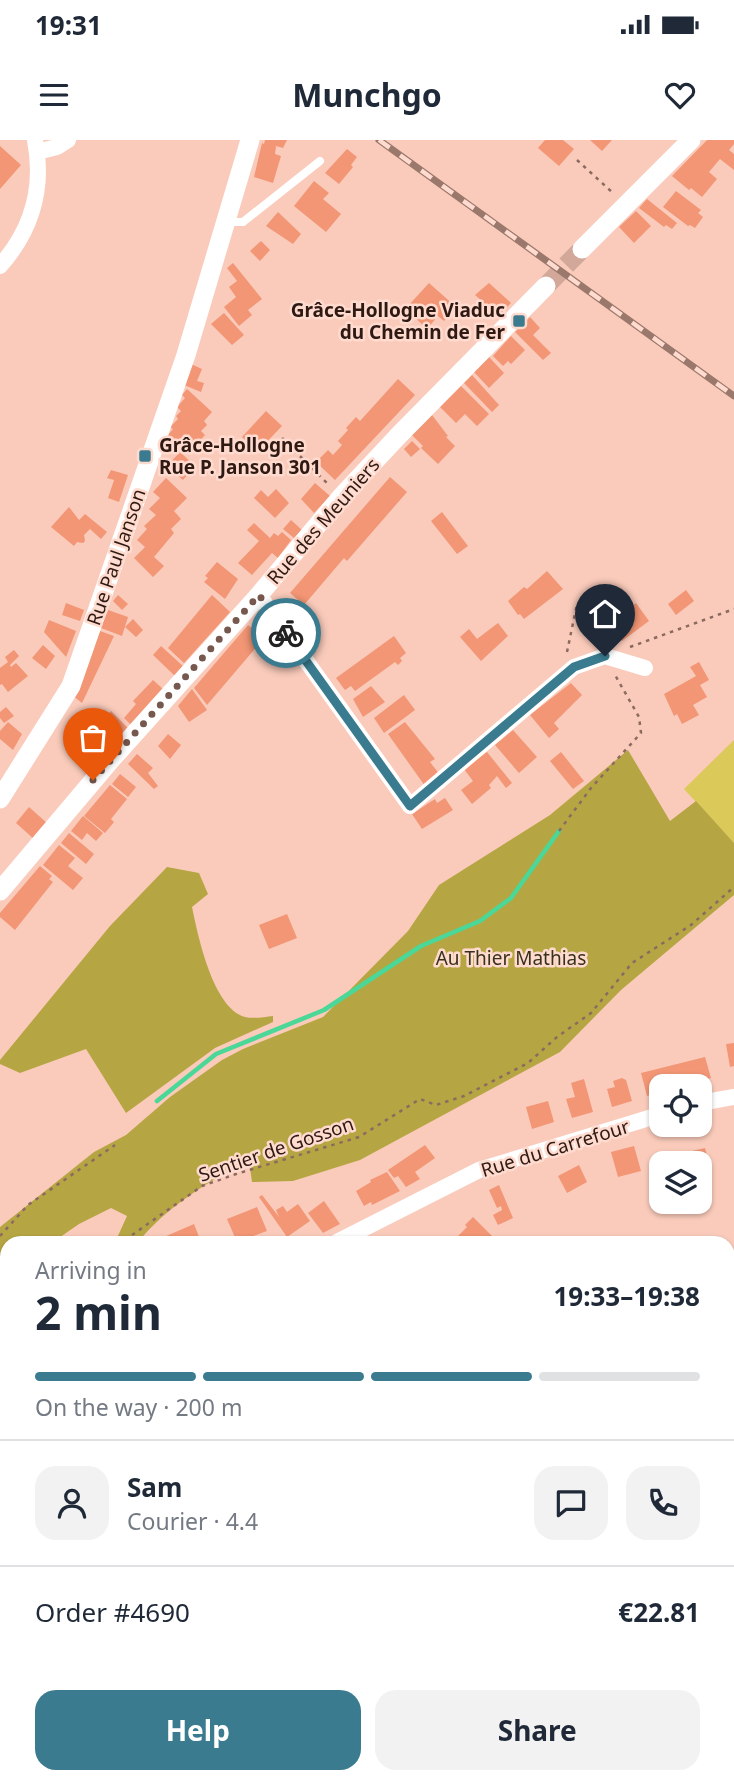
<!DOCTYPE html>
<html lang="en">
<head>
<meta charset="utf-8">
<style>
	:root { --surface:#fff; --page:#f2f2f3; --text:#1f2937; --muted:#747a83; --line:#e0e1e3; --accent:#3b7b8f }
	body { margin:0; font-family:"Noto Sans",sans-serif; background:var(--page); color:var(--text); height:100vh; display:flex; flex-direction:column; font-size:26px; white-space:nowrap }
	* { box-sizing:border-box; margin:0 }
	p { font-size:23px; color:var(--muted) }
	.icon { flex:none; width:38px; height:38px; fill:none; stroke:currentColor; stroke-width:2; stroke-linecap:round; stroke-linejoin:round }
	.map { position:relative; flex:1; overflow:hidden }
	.sheet { position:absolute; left:0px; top:1096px; width:735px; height:548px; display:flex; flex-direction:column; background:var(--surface); border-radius:21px 21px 0 0; box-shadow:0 2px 5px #0004 }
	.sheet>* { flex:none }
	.fabs { position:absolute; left:649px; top:934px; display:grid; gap:14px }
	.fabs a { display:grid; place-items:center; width:63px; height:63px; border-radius:14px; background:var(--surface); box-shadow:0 2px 5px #0004; font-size:35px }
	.pin { position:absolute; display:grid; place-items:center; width:60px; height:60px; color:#fff; margin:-72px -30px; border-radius:50% 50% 50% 0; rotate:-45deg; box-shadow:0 0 7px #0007 }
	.pin .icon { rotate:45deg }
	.courier { position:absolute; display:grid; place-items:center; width:70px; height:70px; margin:-35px; border:5px solid #3b7b8f; border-radius:50%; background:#fff; color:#222; box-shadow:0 2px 9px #0007 }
	.summary em { font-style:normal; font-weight:700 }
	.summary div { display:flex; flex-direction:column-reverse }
	.summary { display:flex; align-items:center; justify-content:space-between; height:119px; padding:0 35px }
	h1 { font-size:46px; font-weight:700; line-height:52px }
	.bar { display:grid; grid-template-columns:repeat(4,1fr); gap:10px 7px; align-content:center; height:84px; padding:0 35px }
	.bar i { height:9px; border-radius:5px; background:var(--line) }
	.bar .active { background:var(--accent) }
	.bar p { grid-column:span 4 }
	.line { display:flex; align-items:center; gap:18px; padding:0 35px; border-top:2px solid var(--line) }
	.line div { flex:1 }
	.round { display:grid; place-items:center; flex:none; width:74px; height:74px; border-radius:21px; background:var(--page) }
	.cta { display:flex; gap:14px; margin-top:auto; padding:14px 35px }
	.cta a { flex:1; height:80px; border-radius:21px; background:var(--accent); color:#fff; font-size:28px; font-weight:700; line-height:80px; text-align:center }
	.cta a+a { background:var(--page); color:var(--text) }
	.status { display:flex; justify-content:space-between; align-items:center; height:49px; padding:0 35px; background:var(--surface); direction:ltr }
	.status svg { height:19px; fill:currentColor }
	header { display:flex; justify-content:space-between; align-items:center; height:91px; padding:0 35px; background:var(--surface); font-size:32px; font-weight:700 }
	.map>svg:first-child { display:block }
</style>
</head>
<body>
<div class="status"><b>19:31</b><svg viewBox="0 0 49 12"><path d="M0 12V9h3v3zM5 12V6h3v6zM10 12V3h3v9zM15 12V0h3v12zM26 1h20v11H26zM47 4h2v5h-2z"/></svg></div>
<header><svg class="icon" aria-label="menu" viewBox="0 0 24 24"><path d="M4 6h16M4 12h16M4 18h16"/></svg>Munchgo<svg class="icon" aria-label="heart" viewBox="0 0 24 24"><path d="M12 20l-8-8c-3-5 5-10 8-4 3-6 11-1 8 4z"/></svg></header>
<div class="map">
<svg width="734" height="1642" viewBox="0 0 734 1642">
	<rect width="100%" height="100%" fill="#facbbb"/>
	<g fill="#dbc959">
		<polygon points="734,600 734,703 684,649"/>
		<path d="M 0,1373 L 7,1384 L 7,1453 C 0,1432 0,1397 0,1373 Z"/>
		<polygon points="12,1636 442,1636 443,1642 15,1642"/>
	</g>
	<g fill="#b6a643">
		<path d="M 628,610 L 670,681 L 696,661 L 734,703 L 734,755 L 621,850 L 560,912 L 360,1020 L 293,1041 L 252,1042 L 249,1021 C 207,1042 168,1066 138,1102 L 124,1102 L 117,1098 L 127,1076 L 111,1068 L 79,1084 L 53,1102 L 7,1102 L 7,1135 L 0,1139 L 0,1087 L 94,1012 L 126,995 L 170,957 L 222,920 L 243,909 L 323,877 L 408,791 L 439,745 L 550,675 Z"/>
		<path d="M 167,727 L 199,733 L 208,754 L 192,767 C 198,796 213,868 245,877 C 253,879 265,877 273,876 L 273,882 L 215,908 L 126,973 L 86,909 L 20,933 L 0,924 L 0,920 L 110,786 Z"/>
		<polygon points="0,1434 2,1445 7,1453 7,1636 12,1636 15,1642 0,1642"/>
		<polygon points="734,1478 734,1642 498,1642 490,1638 728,1636 728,1479"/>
	</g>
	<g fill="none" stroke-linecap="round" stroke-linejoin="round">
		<polyline stroke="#4ad798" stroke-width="4.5" points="157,961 216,914 324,870 421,806 480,781 511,758 559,691"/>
	</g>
	<g fill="#f29675">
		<polygon points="265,0 287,0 283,8 276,6 275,14 281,16 273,43 254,37 262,3 264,4"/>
		<polygon points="545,0 563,0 574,9 559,26 538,8"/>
		<polygon points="590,0 612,0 602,11"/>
		<polygon points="707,0 734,0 734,4 729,10 734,14 734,30 720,19 709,32 717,39 702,57 691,48 689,50 672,36"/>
		<polygon points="0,6 21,25 0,49"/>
		<polygon points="347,9 357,17 351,25 353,27 339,44 325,33"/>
		<polygon points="314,41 329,53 323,59 341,74 326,92 294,66"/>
		<polygon points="676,51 701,70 698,73 703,77 695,88 690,85 688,86 663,67"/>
		<polygon points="647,59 677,83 672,89 666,85 664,87 639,68"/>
		<polygon points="636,71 651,86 634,103 619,87"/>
		<polygon points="278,72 301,94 293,104 266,86"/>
		<polygon points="261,101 270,110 260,121 250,111"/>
		<polygon points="233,123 262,159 248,170 252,175 239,186 224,167 236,157 229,147 237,141 227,128"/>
		<polygon points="429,143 456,167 444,181 438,176 427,189 411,174 414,172 408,166"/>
		<polygon points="489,143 511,163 499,176 475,155"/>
		<polygon points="224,173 244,195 232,205 211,184"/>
		<polygon points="530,177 540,188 533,195 551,213 543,220 515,192"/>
		<polygon points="511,196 525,210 511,224 508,221 503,226 493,216"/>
		<polygon points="489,217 504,233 489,248 474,232"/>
		<polygon points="191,224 202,229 197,241 204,243 201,252 184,245"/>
		<polygon points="472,235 499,265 492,272 464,243"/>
		<polygon points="398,239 415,255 335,340 316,322 328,310 333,315 342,305 338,301 348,290 346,288 356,277 360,281"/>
		<polygon points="461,246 489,274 477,286 465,274 456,283 440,267"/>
		<polygon points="187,249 212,272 204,281 207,285 201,291 205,295 188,313 168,295 173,289 170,287 178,279 176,276 181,271 177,267 185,258 182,255"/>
		<polygon points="266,271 282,286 257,312 242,297"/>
		<polygon points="432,275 448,296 446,297 455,306 438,324 421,308 423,306 412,295"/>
		<polygon points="412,301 420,309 411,317 404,309"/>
		<polygon points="180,312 195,326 183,340 167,326"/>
		<polygon points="111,330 128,335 119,362 108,358 114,340 107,338"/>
		<polygon points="390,337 407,352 347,421 344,418 304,465 290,453"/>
		<polygon points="166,338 187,358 174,371 181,379 171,389 174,393 154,417 164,426 153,437 134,418 145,407 137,400 147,389 144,386 156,375 149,369 160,358 153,352"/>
		<polygon points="315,343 330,356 314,373 301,359"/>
		<polygon points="276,349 289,363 275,378 254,358 261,350 268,357"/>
		<polygon points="69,367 79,380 85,374 107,392 101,399 90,389 84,395 85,401 83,403 77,402 74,406 51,387"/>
		<polygon points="442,372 468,406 457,414 431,381"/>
		<polygon points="291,380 302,390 294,398 283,389"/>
		<polygon points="254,383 270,398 274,393 278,396 282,392 291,400 278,418 272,413 252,435 238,423 259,401 247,390"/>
		<polygon points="217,422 238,439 225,459 204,442 208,438 205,436"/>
		<polygon points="547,431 563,449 524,479 520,474 518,475 508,461 524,447 527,449"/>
		<polygon points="686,450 694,461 676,475 668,464"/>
		<polygon points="118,455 128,464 122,470 113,461"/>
		<polygon points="212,455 230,472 184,523 168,508"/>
		<polygon points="66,463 84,470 80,481 62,475"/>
		<polygon points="636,463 649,481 622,501 609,483 615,479 610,473 622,464 627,470"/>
		<polygon points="108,470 128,477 122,496 101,488"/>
		<polygon points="133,479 143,490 136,497 125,487"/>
		<polygon points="49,480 76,491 66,517 44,492"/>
		<polygon points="498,483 508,496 481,521 460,497 469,489 477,499"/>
		<polygon points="248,485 264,498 207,565 194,548"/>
		<polygon points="100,491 114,496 82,563 72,555"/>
		<polygon points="394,496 406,513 400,518 402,521 398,525 395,522 355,551 351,546 345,550 336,538"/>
		<polygon points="43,505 55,516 46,529 32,518"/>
		<polygon points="161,506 184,527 175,536 153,515"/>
		<polygon points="14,510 19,516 10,525 11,527 16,523 28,536 8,552 2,544 0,545 0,528 8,522 5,517"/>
		<polygon points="699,522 709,540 700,545 707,557 693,565 699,575 682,584 677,574 674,576 664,554 696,536 690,527"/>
		<polygon points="153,540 163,549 132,586 124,578 136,564 133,561"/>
		<polygon points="571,543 582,555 554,583 559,589 549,598 530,575"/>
		<polygon points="371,546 385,562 363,577 353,559"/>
		<polygon points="192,549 207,570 189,582 178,566"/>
		<polygon points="404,555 415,570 384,593 374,578"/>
		<polygon points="6,567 14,576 4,583 0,578 0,572"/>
		<polygon points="111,571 129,589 98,626 88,618 104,599 97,593 105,584 102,581"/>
		<polygon points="8,582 22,594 13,610 0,599 0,591"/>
		<polygon points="405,582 435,619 430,622 440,635 425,646 388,594"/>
		<polygon points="513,590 537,617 519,633 495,605"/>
		<polygon points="168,594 181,605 170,619 158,606"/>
		<polygon points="487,612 512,643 506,648 497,636 489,645 491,648 472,664 461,650 473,641 464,629"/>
		<polygon points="561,612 584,641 573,649 550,621"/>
		<polygon points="137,614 153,628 148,633 158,646 154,649 128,624"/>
		<polygon points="120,634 136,647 128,657 112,644"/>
		<polygon points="110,645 127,659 111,679 114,682 105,693 84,676"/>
		<polygon points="445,658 453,670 422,689 412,674 435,659 437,663"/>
		<polygon points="29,667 48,684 35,700 16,683"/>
		<polygon points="83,676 103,693 96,701 87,693 82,700 71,691"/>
		<polygon points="69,693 94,714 86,724 61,703"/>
		<polygon points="59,705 75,718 68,726 83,738 73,750 43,725"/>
		<polygon points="40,726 52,736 49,739 53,742 15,790 0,777 0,773"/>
		<polygon points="287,774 297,798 269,809 259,785"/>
		<polygon points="734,903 734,926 730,927 726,904"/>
		<polygon points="705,917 711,938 682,947 662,947 662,952 647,956 641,933"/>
		<polygon points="622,938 626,940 632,961 612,967 607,949 615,947 613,941"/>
		<polygon points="584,939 593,972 572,978 566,959 575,957 571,943"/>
		<polygon points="548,961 554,982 532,989 526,967"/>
		<polygon points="425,1005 435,1018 415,1032 420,1039 406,1047 398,1036 394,1038 388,1030"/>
		<polygon points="634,1006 641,1031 618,1037 611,1012"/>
		<polygon points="705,1008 712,1035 700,1038 700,1024 681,1023 690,1021 688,1012"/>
		<polygon points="579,1025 587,1042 567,1053 558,1036"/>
		<polygon points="387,1032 400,1051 372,1065 371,1062 364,1066 356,1051 371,1042 370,1040"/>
		<polygon points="499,1045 513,1078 498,1085 493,1075 502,1070 501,1066 497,1068 489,1050"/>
		<polygon points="262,1055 279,1077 276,1070 283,1066 287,1072 298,1064 310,1081 287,1097 259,1057"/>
		<polygon points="324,1061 340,1084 323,1093 308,1073"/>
		<polygon points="257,1067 267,1091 237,1102 227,1079"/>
		<polygon points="473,1077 492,1096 486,1102 459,1102 455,1099 467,1087 465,1085"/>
		<polygon points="194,1084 201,1102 166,1102 164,1097"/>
		<polygon points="734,1257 734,1283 728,1285 728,1262"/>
		<polygon points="728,1357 734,1365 734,1389 728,1394"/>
	</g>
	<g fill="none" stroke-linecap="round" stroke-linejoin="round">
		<polyline stroke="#d1a899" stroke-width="19" stroke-dasharray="19 10" stroke-linecap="butt" points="546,146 582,109"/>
		<g stroke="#8b6b60" stroke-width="2.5" stroke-dasharray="3.5 5" stroke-linecap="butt">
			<polyline points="577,20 613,53"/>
			<polyline points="282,298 329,345"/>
			<polyline points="630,507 734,469"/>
			<polyline points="567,512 577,464"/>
			<polyline points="559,691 591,648 641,593 639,577 615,535"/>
			<polyline points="132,1095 202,1046 236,1034 359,997 420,959 436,965 464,956 528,923 557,897 591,873 632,823 691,785 734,747"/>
			<polyline points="0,1096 28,1065 115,1005"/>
			<polyline points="1,1346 7,1338"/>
		</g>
		<polyline stroke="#fff" stroke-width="8" points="226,82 243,82 320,21"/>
		<g stroke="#fff" stroke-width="16">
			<polyline points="37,12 57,7 68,0"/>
			<path d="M 0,126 C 32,90 44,47 35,0"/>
			<polyline points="259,455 410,666 574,527 605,516 645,528"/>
			<polyline points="700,963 734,957"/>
			<polyline points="337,1102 479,1030 662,974"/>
			<polyline points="0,1194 7,1192"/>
			<polyline points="728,1304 734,1302"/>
			<polyline points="0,1362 7,1373"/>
		</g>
		<g stroke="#fff" stroke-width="19">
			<polyline points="582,109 691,0"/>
			<polyline points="0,659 71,546 186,215 250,0"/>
			<polyline points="0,751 109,622 259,455 341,357 400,294 546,146"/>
		</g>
		<g stroke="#9b786c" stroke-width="7">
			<polyline id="rail" points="379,0 734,256"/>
		</g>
		<use href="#rail" stroke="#ffdbcf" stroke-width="4.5" stroke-dasharray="13" stroke-linecap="butt"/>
	</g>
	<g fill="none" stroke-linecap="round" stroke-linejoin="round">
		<polyline stroke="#76584e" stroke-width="7" stroke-dasharray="0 12.6" points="93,640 259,455 286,493"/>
		<polyline stroke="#3b7b8f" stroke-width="9" points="286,493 410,666 574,527 605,516"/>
	</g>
	<g fill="#3b7b8f" stroke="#ffdbcf" stroke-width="2.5">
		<rect x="512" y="174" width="14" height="14" rx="3.5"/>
		<rect x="138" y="309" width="14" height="14" rx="3.5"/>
	</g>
	<g text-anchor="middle" stroke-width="5" stroke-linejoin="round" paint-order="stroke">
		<g font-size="19" font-weight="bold" fill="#2f1a13" stroke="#ffdbcf" text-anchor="end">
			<text x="505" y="177">Grâce-Hollogne Viaduc<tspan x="505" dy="22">du Chemin de Fer</tspan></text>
			<text x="159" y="312" text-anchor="start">Grâce-Hollogne<tspan x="159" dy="22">Rue P. Janson 301</tspan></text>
		</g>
		<g font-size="19" fill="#2f1a13" stroke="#ffdbcf">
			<text transform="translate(323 381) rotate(-49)" y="7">Rue des Meuniers</text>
			<text transform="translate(116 417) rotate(-71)" y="7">Rue Paul Janson</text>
			<text transform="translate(555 1008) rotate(-17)" y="7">Rue du Carrefour</text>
			<text transform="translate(276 1009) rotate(-19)" y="7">Sentier de Gosson</text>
		</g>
		<g font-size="19" fill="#36321c" stroke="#ffdbcf">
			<text x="511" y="825">Au Thier Mathias</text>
		</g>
	</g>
</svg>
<div class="fabs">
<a><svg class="icon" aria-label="locate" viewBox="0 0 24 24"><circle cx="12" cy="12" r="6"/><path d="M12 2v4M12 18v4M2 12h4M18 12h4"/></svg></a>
<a><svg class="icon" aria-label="layers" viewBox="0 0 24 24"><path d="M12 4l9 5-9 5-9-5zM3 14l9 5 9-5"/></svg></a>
</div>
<div class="pin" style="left:93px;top:640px;background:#ea580c"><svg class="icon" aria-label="bag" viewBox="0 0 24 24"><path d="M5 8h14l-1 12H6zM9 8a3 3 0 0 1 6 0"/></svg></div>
<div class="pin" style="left:605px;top:516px;background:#1f2937"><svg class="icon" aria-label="home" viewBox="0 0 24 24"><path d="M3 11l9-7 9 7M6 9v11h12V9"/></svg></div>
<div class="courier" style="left:286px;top:493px"><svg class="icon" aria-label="bike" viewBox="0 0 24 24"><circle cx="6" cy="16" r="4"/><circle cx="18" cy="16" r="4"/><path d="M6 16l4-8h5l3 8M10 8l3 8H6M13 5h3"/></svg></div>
<section class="sheet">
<div class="summary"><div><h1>2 min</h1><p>Arriving in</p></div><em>19:33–19:38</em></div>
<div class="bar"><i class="active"></i><i class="active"></i><i class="active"></i><i></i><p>On the way · 200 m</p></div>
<div class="line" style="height:126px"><a class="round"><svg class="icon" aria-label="person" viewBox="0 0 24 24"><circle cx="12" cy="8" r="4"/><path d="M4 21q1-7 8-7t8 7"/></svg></a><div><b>Sam</b><p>Courier · 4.4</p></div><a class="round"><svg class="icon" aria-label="chat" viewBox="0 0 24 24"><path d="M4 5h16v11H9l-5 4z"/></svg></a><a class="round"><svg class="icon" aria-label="phone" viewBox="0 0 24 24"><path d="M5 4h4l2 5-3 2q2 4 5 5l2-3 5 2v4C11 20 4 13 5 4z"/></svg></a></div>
<div class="line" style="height:91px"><div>Order #4690</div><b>€22.81</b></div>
<div class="cta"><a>Help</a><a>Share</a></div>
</section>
</div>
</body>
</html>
